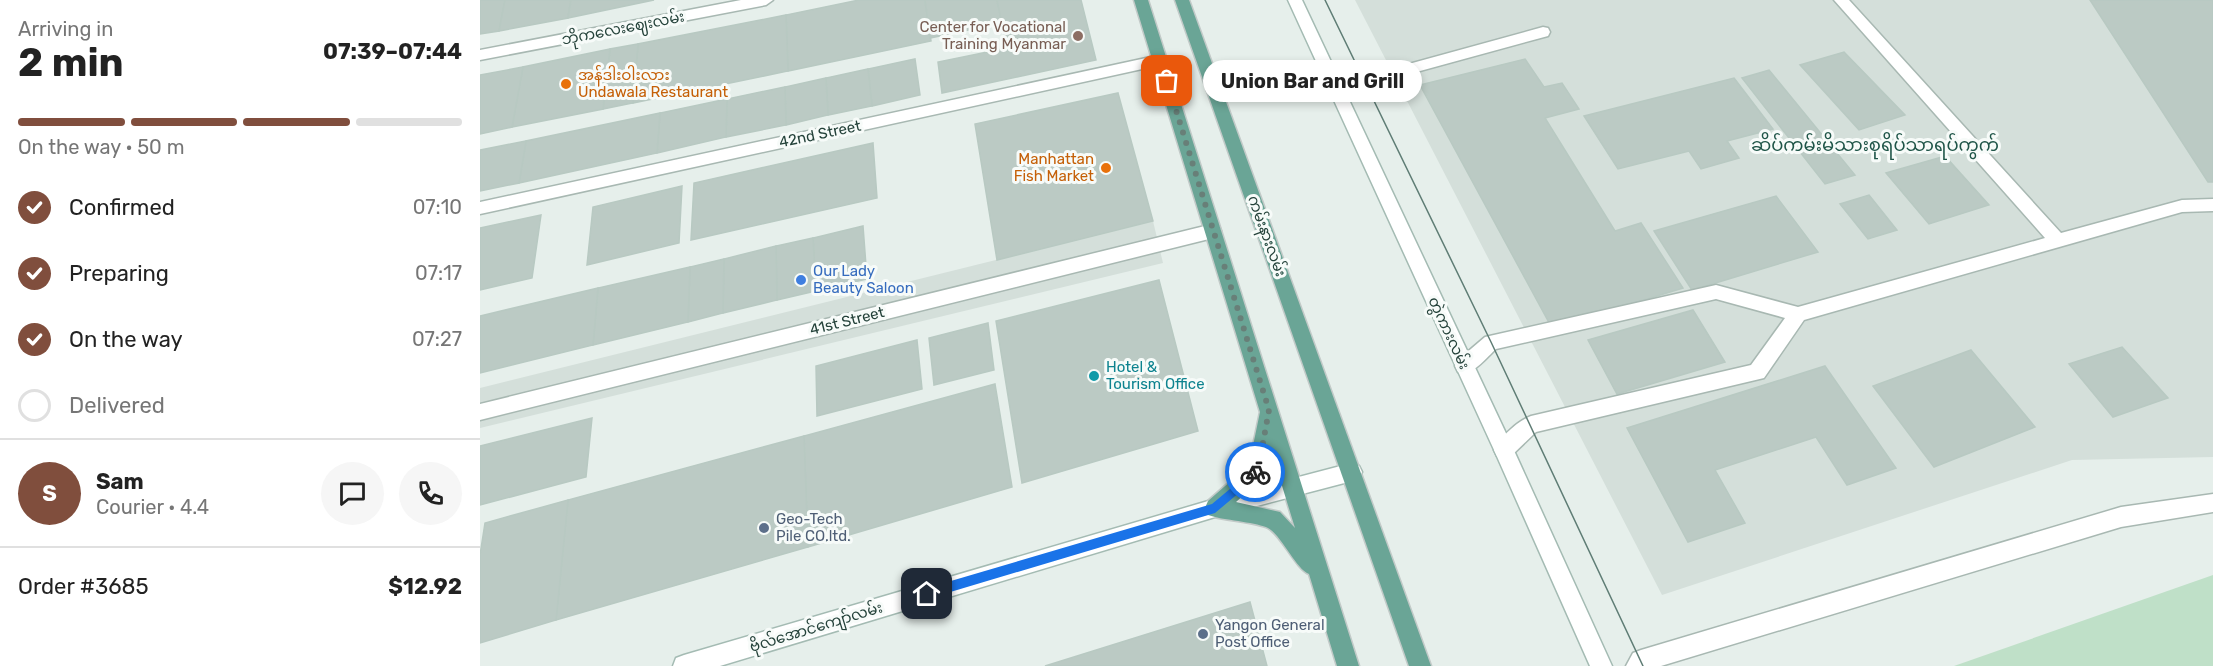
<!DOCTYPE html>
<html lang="en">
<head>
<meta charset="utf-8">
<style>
	:root { --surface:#fff; --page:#f6f6f6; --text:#222; --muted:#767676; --line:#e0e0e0; --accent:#804e3d }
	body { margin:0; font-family:Rubik,"Noto Sans Myanmar",sans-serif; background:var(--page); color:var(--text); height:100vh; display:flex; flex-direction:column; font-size:22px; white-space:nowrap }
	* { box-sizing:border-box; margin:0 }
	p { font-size:20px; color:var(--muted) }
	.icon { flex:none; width:33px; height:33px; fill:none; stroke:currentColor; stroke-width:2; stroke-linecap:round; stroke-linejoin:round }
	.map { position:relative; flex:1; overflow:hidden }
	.sheet { display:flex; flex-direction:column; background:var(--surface); width:480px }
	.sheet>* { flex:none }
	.pin { position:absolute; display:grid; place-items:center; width:51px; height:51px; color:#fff; margin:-26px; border-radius:12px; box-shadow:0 3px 9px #0006 }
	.courier { position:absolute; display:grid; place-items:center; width:60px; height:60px; margin:-30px; border:4px solid #1a73e8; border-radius:50%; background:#fff; color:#222; box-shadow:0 2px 8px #0007 }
	.bubble { position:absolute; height:42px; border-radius:21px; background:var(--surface); box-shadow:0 3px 9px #0003; font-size:20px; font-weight:700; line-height:42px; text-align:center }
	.summary em { font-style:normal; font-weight:700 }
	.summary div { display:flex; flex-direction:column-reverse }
	.summary { display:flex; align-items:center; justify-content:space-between; height:102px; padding:0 18px }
	h1 { font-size:39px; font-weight:700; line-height:45px }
	.bar { display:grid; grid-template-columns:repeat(4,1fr); gap:9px 6px; align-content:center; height:72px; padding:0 18px }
	.bar i { height:8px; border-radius:4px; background:var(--line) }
	.bar .active { background:var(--accent) }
	.bar p { grid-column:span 4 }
	.line { display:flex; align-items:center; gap:15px; padding:0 18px; border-top:2px solid var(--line) }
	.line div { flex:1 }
	.round { display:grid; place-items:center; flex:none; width:63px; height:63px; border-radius:32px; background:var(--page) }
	ol { padding:0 18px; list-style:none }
	li { display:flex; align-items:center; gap:18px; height:66px }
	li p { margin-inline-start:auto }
	li .icon { padding:6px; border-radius:50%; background:var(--accent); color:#fff; stroke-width:4 }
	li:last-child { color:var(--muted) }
	li i { width:33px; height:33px; border:3px solid var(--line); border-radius:50% }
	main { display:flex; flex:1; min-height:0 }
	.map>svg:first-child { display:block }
</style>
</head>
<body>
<main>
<section class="sheet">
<div class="summary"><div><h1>2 min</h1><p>Arriving in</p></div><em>07:39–07:44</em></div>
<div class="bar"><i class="active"></i><i class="active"></i><i class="active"></i><i></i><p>On the way · 50 m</p></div>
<ol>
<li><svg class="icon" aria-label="check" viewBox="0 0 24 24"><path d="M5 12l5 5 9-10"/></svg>Confirmed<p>07:10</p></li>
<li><svg class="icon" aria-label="check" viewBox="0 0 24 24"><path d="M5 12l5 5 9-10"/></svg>Preparing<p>07:17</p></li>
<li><svg class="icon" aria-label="check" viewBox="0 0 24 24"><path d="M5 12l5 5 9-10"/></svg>On the way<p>07:27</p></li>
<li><i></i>Delivered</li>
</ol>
<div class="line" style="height:108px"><b class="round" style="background:var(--accent);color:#fff">S</b><div><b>Sam</b><p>Courier · 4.4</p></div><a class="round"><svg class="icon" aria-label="chat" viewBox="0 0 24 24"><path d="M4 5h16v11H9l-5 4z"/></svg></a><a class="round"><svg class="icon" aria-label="phone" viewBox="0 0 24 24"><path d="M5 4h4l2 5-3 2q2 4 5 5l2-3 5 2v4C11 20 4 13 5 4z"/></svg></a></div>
<div class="line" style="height:78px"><div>Order #3685</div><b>$12.92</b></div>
</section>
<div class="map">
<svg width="1733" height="666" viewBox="0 0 1733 666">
	<rect width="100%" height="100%" fill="#e6efeb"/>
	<g fill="#d4dfda">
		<polygon points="875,0 1733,0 1733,457 1592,460 1182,595"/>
		<polygon points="673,221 683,263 0,428 0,388"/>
	</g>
	<polygon fill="#bfe0c8" points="1733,575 1733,666 1474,666"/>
	<g fill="#bbcac4" stroke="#b8c9c2" stroke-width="1.5">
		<polygon points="0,0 25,0 19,31 0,34"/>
		<polygon points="25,0 91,0 88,18 19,31"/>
		<polygon points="91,0 174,0 88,18"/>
		<polygon points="379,0 445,0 451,41 308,71 306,15"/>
		<polygon points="445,0 517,0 522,23 450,38"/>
		<polygon points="517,0 601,0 616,60 462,93 458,62 527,48"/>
		<polygon points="1610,0 1733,0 1733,182 1728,182"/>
		<polygon points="306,15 308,71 153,103 158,44"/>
		<polygon points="158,44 153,103 123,109 130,49"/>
		<polygon points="130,49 123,109 32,127 43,67"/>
		<polygon points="1364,52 1425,115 1379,130 1320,65"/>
		<polygon points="435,59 440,95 392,106 388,69"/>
		<polygon points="1045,59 1064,87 1082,83 1099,109 1065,118 1135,231 1161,223 1203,288 1072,328 940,85"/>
		<polygon points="43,67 32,127 0,134 0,75"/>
		<polygon points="388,69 392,106 348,115 346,78"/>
		<polygon points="1289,70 1375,175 1345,184 1262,78"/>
		<polygon points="346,78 348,115 306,125 305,87"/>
		<polygon points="1254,78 1293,129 1247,141 1259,158 1221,169 1209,151 1138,169 1104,116"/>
		<polygon points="305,87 306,125 246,137 247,99"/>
		<polygon points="638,93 673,221 517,260 495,124"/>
		<polygon points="247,99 246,137 177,153 180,113"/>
		<polygon points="180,113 177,153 39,183 46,141"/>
		<polygon points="46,141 39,183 0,191 0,150"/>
		<polygon points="393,143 397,198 211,240 214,183"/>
		<polygon points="1465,156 1509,205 1449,224 1406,173"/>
		<polygon points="202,186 199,243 107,265 113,207"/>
		<polygon points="1389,195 1417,230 1388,239 1360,204"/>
		<polygon points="1296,196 1338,252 1212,290 1174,231"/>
		<polygon points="61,215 52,278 0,290 0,228"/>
		<polygon points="383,226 387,279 336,291 333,238"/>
		<polygon points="333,238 336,291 297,300 296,246"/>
		<polygon points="296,246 297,300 243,313 244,259"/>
		<polygon points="244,259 243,313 208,322 210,267"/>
		<polygon points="210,267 208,322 113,345 118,288"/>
		<polygon points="679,280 718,431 542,483 516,321"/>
		<polygon points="118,288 113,345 0,373 0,316"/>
		<polygon points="1213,310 1245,362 1137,394 1108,340"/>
		<polygon points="508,323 514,370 454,385 449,338"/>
		<polygon points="437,340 442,389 337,416 336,366"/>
		<polygon points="1642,347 1688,398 1633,417 1589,364"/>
		<polygon points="1491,350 1555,427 1454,467 1393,386"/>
		<polygon points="1345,366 1416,468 1367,485 1336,437 1235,470 1265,523 1208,542 1147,428"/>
		<polygon points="515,384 532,487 328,547 324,436"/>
		<polygon points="112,418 106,477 0,505 0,446"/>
		<polygon points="324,436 328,547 76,620 88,500"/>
		<polygon points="88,500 76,620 0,643 0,555 5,523"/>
		<polygon points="770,602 787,666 565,666"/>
	</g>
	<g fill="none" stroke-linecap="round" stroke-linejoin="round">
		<g stroke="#a8b8b2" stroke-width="3">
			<g id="lane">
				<path d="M 1354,0 L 1369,0 L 1581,233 L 1702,200 L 1733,199 L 1733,211 L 1702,212 L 1324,320 L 1284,378 L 1056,432 L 1031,456 L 1024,459 L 1017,456 L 1014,450 C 1020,437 1038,421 1051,416 L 1271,365 L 1305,318 L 1236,299 L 1016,349 C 1006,358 992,377 978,372 L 975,366 L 978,360 L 1005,337 L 1236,285 L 1318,307 L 1565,238 Z"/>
				<polygon points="1063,27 1068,28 1070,32 1068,36 856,94 851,93 848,89 851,85 856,84"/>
			</g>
		</g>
		<g stroke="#a8b8b2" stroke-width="3">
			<g id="street">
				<polygon points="261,0 293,0 286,5 0,60 0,50"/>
				<polygon points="680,55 687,60 685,64 0,214 0,202"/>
				<polygon points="733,224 739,226 741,231 739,236 733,238 0,420 0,404"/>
				<polygon points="1733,494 1733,512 1641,527 1181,666 1146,666 1153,653 1161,650 1641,507"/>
			</g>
		</g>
		<g stroke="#a4bbb3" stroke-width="3">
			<g id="secondary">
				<polygon points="808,0 822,0 1031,444 1132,666 1110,666 1015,452"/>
				<polygon points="872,463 879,466 882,472 879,478 872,481 735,517 240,666 193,666 196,658 204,655 735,499"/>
			</g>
		</g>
		<g stroke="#c2cac8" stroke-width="3">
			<g id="primary">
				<path d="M 654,0 L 668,0 L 879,666 L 857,666 L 829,574 C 816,569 802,536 788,528 C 779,523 746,520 735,517 L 728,515 L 725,508 L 728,501 L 769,465 L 780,412 ZM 791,450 L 815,528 L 800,512 L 756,502 L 785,476 Z"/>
				<polygon points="695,0 709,0 951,666 929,666"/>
			</g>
		</g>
		<use href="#lane" fill="#fff" fill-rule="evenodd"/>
		<use href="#street" fill="#fff" fill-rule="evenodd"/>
		<use href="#secondary" fill="#fff" fill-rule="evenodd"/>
		<use href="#primary" fill="#6aa596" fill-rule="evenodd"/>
		<polyline stroke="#5f7d75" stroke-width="1.5" points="845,0 1011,342 1163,666"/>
	</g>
	<polygon fill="#1a73e8" points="775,468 779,469 779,476 735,513 447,599 442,594 447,588 732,504"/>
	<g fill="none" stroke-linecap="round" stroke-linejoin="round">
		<polyline stroke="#687f78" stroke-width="6" stroke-dasharray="0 10.8" points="687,81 789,410 778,470 775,472"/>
	</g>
	<circle fill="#8d6e63" stroke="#f7fbf9" stroke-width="2" cx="598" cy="36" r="6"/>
	<g fill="#e8710a" stroke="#f7fbf9" stroke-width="2">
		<circle cx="86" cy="84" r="6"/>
		<circle cx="626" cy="168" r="6"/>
	</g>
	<circle fill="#3f7fe0" stroke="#f7fbf9" stroke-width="2" cx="321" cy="280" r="6"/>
	<circle fill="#0f9aa8" stroke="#f7fbf9" stroke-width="2" cx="614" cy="376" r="6"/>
	<g fill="#5c6f8a" stroke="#f7fbf9" stroke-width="2">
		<circle cx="284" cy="528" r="6"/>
		<circle cx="723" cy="634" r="6"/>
	</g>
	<g text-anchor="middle" stroke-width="6" stroke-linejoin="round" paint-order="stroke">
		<g font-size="15" fill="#785e54" stroke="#f7fbf9" text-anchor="end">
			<text x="586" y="32">Center for Vocational<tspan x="586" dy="17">Training Myanmar</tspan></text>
		</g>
		<g font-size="15" fill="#24423a" stroke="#f7fbf9">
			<text transform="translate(143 28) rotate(-11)" y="5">ဘိုကလေးဈေးလမ်း</text>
			<text transform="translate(340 134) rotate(-12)" y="5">42nd Street</text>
			<text transform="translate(787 236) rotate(70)" y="5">ကမ်းနားလမ်း</text>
			<text transform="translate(367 321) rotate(-14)" y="5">41st Street</text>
			<text transform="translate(969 333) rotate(65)" y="5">တွဲကားလမ်း</text>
			<text transform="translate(336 627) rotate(-17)" y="5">ဗိုလ်အောင်ကျော်လမ်း</text>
		</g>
		<g font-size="15" fill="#c56008" stroke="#f7fbf9" text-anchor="start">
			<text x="98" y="80">အန်ဒါးဝါးလား<tspan x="98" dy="17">Undawala Restaurant</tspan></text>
			<text x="614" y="164" text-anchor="end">Manhattan<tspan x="614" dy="17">Fish Market</tspan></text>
		</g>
		<g font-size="15" fill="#366cbe" stroke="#f7fbf9" text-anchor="start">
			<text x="333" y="276">Our Lady<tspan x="333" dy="17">Beauty Saloon</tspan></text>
		</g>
		<g font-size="15" fill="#0d838f" stroke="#f7fbf9" text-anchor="start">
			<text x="626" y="372">Hotel &amp;<tspan x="626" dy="17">Tourism Office</tspan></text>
		</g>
		<g font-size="15" fill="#4e5e75" stroke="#f7fbf9" text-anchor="start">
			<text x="296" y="524">Geo-Tech<tspan x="296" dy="17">Pile CO.ltd.</tspan></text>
			<text x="735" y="630">Yangon General<tspan x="735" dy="17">Post Office</tspan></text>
		</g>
		<g font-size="18" fill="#1f5548" stroke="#f7fbf9">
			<text x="1395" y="151">ဆိပ်ကမ်းမိသားစုရိပ်သာရပ်ကွက်</text>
		</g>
	</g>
</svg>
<div class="pin" style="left:687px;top:81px;background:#ea580c"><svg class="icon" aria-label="bag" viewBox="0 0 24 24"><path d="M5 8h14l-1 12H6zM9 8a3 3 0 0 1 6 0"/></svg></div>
<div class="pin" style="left:447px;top:594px;background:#1f2937"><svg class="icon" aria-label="home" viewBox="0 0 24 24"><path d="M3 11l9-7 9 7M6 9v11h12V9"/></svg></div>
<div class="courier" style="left:775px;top:472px"><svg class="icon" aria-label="bike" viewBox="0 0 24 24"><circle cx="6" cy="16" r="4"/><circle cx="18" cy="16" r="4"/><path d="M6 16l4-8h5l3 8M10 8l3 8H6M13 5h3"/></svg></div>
<div class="bubble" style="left:723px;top:60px;width:219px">Union Bar and Grill</div>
</div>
</main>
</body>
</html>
